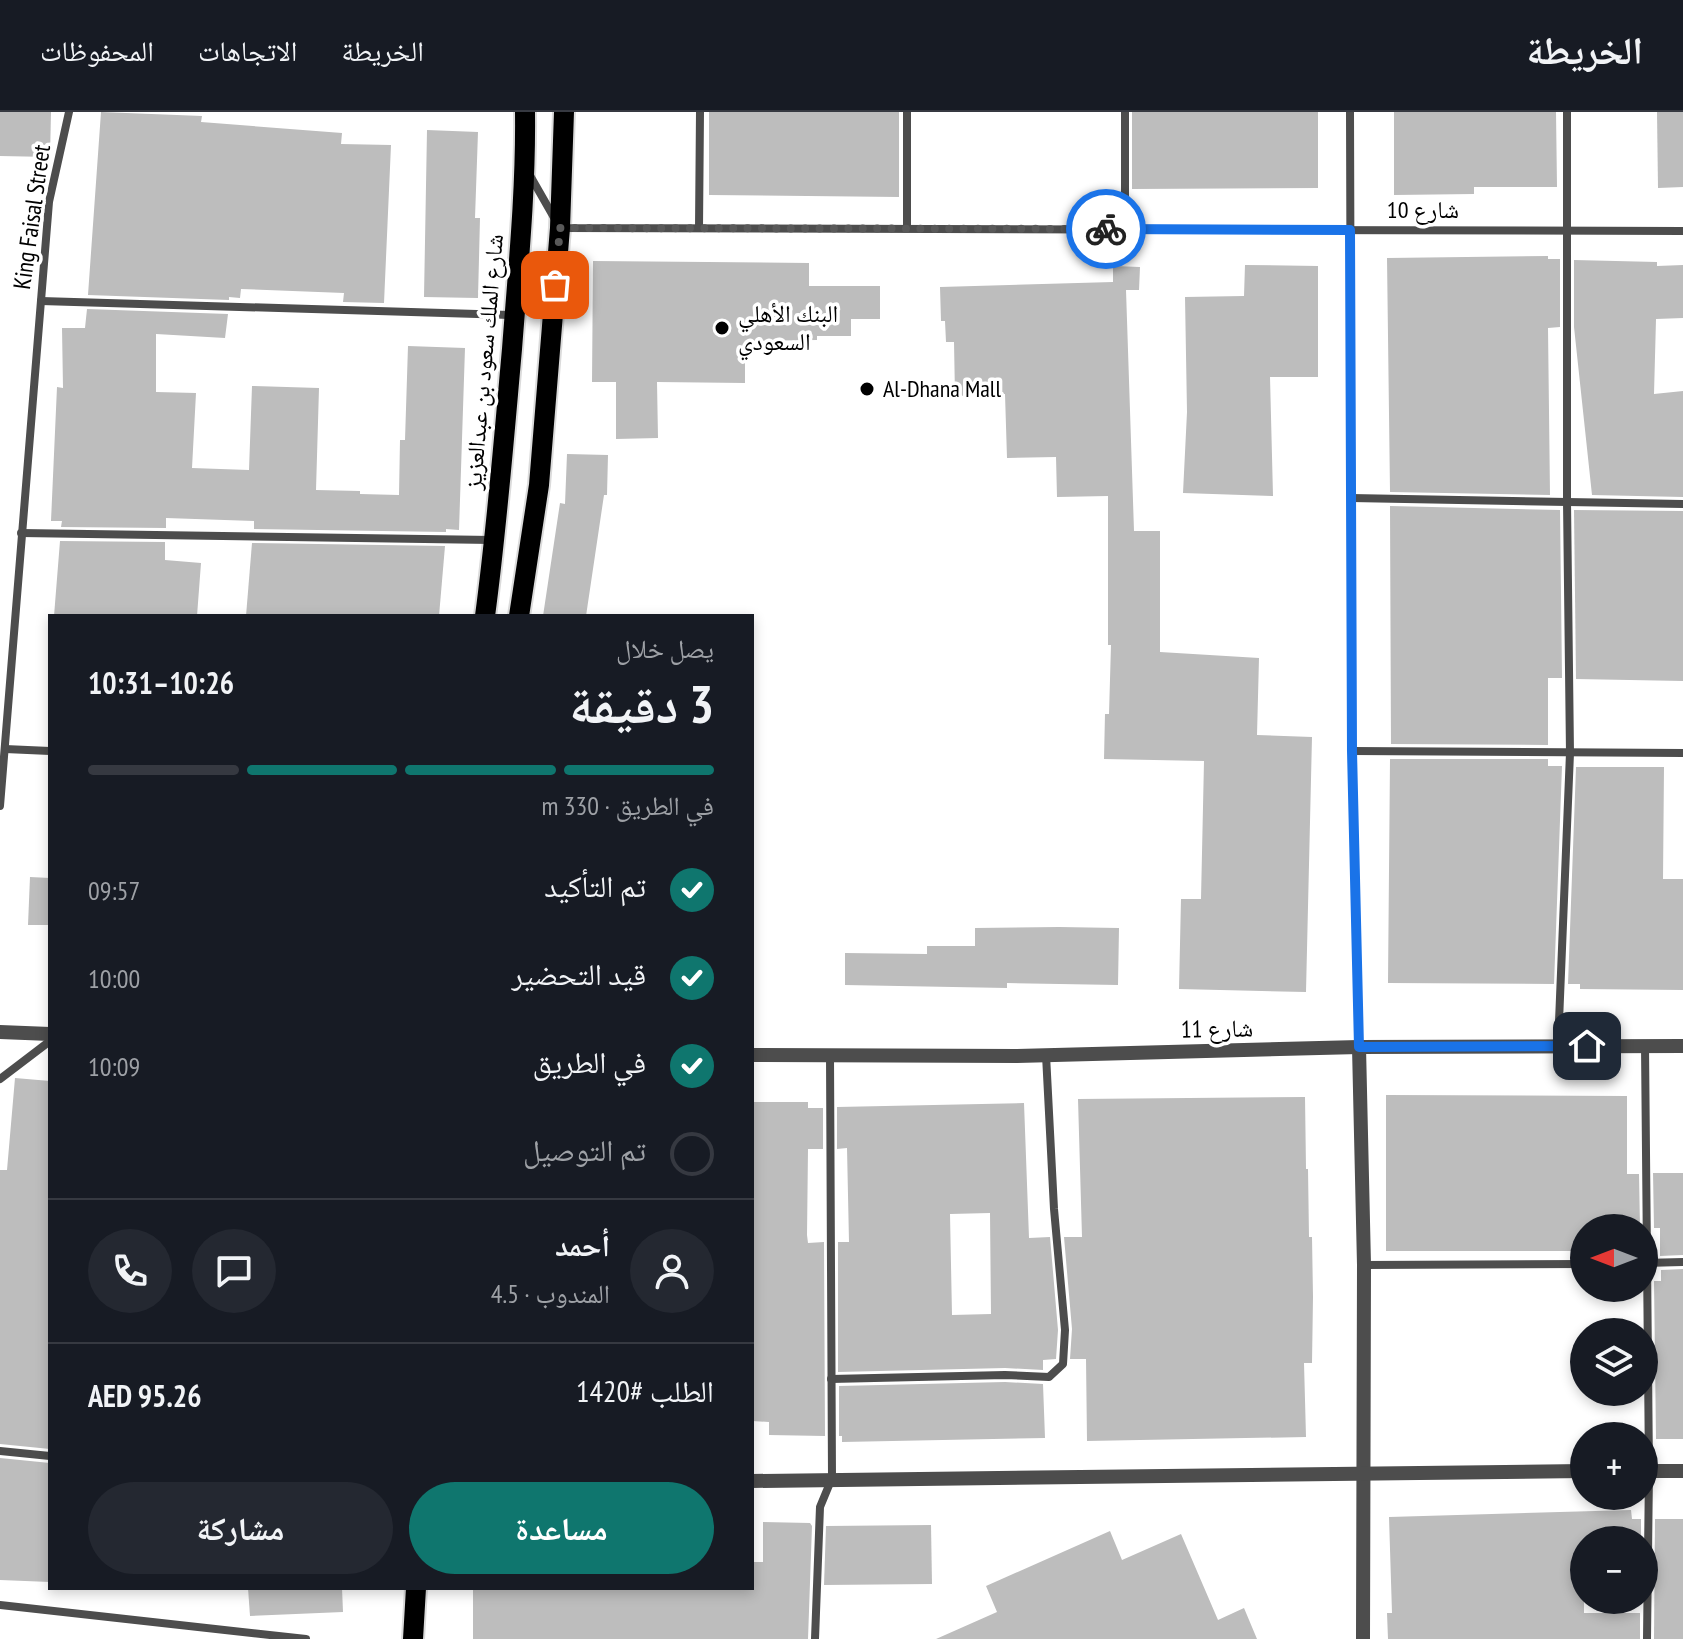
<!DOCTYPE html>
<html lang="ar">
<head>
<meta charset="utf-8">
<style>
	:root { --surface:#171b24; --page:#242831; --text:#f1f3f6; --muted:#9ea1a6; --line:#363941; --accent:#0f766e }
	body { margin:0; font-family:"PT Sans Narrow","Noto Naskh Arabic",sans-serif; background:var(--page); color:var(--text); direction:rtl; height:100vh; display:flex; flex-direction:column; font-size:30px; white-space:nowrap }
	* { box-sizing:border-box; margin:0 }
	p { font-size:26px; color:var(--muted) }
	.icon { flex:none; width:44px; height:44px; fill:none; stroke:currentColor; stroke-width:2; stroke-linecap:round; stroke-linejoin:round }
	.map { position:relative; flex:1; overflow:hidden; direction:ltr }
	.panel { position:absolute; left:48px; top:502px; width:706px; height:976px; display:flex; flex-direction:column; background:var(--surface); border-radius:0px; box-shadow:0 4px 12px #0003; direction:rtl }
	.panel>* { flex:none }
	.needle { width:52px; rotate:270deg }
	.fabs { position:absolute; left:1570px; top:1102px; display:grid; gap:16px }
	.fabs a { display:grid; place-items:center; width:88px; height:88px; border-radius:50%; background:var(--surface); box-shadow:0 4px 12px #0003; font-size:40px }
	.pin { position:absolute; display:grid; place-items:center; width:68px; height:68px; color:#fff; margin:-34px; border-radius:16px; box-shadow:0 4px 12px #0006 }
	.courier { position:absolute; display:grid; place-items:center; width:80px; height:80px; margin:-40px; border:6px solid #1a73e8; border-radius:50%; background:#fff; color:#222; box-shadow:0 2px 10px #0007 }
	.head em { font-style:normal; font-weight:700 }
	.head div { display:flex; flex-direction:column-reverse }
	.head { display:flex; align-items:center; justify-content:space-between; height:136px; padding:0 40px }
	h1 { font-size:52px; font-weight:700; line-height:60px }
	.bar { display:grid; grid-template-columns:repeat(4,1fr); gap:12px 8px; align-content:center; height:96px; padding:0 40px }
	.bar i { height:10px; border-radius:6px; background:var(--line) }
	.bar .current { background:var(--accent) }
	.bar p { grid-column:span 4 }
	.line { display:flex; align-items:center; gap:20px; padding:0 40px; border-top:2px solid var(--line) }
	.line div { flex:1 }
	.round { display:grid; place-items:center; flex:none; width:84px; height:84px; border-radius:42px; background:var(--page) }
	ol { padding:0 40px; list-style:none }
	li { display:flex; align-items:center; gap:24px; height:88px }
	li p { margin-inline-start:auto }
	li .icon { padding:8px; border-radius:50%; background:var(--accent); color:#fff; stroke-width:4 }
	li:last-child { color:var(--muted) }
	li i { width:44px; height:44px; border:4px solid var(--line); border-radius:50% }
	.cta { display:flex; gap:16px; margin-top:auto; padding:16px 40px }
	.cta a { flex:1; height:92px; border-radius:48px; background:var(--accent); color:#fff; font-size:32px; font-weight:700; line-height:92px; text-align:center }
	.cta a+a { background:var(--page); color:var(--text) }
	header { display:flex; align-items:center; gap:48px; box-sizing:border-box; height:112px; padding:0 40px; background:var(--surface); border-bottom:2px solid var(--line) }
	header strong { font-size:38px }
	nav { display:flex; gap:44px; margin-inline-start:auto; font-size:28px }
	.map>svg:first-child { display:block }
</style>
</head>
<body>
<header>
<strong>الخريطة</strong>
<nav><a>الخريطة</a><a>الاتجاهات</a><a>المحفوظات</a></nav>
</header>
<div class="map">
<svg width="1683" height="1527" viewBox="0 0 1683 1527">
	<rect width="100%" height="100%" fill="#fff"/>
	<g fill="#bdbdbd" fill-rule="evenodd">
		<polygon points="0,0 51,0 50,45 0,44"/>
		<polygon points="101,0 202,4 201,10 342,21 341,32 391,33 384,191 343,190 344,181 241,177 240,186 229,185 229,188 88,183"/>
		<polygon points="709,0 899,0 899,85 709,83"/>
		<polygon points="1132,0 1318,0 1318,76 1132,77"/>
		<polygon points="1394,0 1556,0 1557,75 1474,75 1474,82 1394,83"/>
		<polygon points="1657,0 1683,0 1683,75 1658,76"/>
		<polygon points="427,18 478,20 475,106 480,106 478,186 424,185"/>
		<polygon points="1548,144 1548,147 1560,147 1560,215 1548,216 1550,383 1390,380 1387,146"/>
		<polygon points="1574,148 1657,150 1657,154 1683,153 1683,206 1656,207 1654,282 1683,279 1683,385 1592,383 1574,215"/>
		<polygon points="593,149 809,151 809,174 880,174 880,207 851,207 851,224 817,224 817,228 745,229 745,271 657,270 658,326 616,327 616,270 592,270"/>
		<polygon points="1245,153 1318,154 1318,265 1270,265 1273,384 1183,381 1187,300 1185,185 1244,184"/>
		<polygon points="1113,154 1140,155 1139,178 1126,178 1134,419 1160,419 1160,540 1259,546 1257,623 1312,625 1306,880 1179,877 1181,787 1201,787 1204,649 1104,647 1105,602 1109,602 1111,533 1108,533 1108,384 1057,385 1056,345 1007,346 1005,282 955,284 954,230 946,230 945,209 941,209 940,175 1113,170"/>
		<polygon points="87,197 228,202 225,226 156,222 156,280 196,281 192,356 249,358 252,274 319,276 316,378 360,379 360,382 399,383 400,328 405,328 408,234 465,236 459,418 446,417 446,420 254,417 254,409 166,406 166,416 61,415 62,409 51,409 57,275 63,276 62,216 85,216"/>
		<polygon points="567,342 608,343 607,383 604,383 586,504 543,504 560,391 565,392"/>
		<polygon points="1390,394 1560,398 1562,566 1548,566 1548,633 1391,632"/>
		<polygon points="1574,398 1683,399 1683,569 1576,567"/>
		<polygon points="60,429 165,430 165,448 201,451 197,504 54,504"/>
		<polygon points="252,431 445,434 439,504 246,504"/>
		<polygon points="1390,647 1548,647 1548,654 1562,654 1554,872 1388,871"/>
		<polygon points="1576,655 1664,655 1663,767 1683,767 1683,878 1580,877 1580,872 1568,872"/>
		<polygon points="30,765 50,766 50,813 28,813"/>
		<polygon points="1059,815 1119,816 1118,873 1007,871 1007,876 845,873 845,841 927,842 927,834 975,834 975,816"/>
		<polygon points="15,966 50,969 50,1337 0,1332 0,1058 7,1058"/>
		<polygon points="1386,983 1627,984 1627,1062 1639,1062 1640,1116 1584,1116 1584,1139 1386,1139"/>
		<polygon points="1305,985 1306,1057 1308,1057 1309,1125 1312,1125 1313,1185 1312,1251 1304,1251 1306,1325 1087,1329 1086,1247 1070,1247 1072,1217 1064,1125 1082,1125 1078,987"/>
		<polygon points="752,990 808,990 808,996 823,996 823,1037 808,1037 807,1123 808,1131 824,1130 825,1324 769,1323 769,1310 752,1309"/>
		<path d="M 1024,991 L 1029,1126 L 1050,1125 L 1058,1218 L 1056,1247 L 1043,1248 L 1043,1258 L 1005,1256 L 838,1260 L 838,1130 L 849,1130 L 847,1036 L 837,1037 L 837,995 ZM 990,1101 L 991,1202 L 952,1203 L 950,1102 Z"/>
		<polygon points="1653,1061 1683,1061 1683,1143 1660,1144 1660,1116 1654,1116"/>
		<polygon points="1683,1157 1683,1327 1656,1327 1654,1169 1661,1169 1661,1158"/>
		<polygon points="1005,1270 1043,1272 1045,1326 842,1330 842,1324 839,1324 839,1274"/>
		<polygon points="0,1346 50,1351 50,1470 0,1468"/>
		<polygon points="1631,1398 1632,1407 1641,1407 1641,1428 1584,1428 1584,1501 1640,1501 1640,1527 1388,1527 1387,1501 1392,1501 1389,1405"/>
		<polygon points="1655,1407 1683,1407 1683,1527 1654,1527"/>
		<polygon points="763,1410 810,1411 812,1414 808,1527 473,1527 473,1476 752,1476 752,1450 763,1450"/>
		<polygon points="931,1413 932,1472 824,1473 826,1414"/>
		<polygon points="1110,1419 1122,1448 1181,1422 1218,1508 1244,1496 1257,1527 936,1527 997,1500 986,1474"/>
		<polygon points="248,1476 342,1476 343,1500 250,1504"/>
	</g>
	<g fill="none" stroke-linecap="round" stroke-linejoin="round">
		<g stroke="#dbdbdb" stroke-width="24">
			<g id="primary">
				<path d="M 485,504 C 497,415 504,326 512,237 C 518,158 526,79 525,0"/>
				<polyline points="519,504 539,373 560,116 564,0"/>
				<polyline points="413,1527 416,1476"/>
			</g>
		</g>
		<g stroke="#4d4d4d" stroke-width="8">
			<polyline points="1125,0 1125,117"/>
			<polyline points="1350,0 1352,639 1359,935"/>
			<polyline points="528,60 560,116 1683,119"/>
			<polyline points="699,116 700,0"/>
			<polyline points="907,116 907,0"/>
			<polyline points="41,189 512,203"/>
			<polyline points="1351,386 1683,392"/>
			<polyline points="21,421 492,428"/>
			<polyline points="5,637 50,639"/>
			<polyline points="1352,639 1683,641"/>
			<polyline points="0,694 49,90 69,0"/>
			<polyline points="1558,934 1570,641 1567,389 1567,0"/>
			<polyline points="1645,934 1649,1359 1647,1527"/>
			<polyline points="0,967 50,929"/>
			<polyline points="1644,1151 1683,1150"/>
			<polyline points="1364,1153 1584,1152"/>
			<polyline points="831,1267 1005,1263 1049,1265 1063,1252 1065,1218 1054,1097 1046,943"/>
			<polyline points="0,1339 50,1344"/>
			<polyline points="0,1493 306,1527"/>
			<polyline points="815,1527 820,1395 832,1366 830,943"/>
		</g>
		<g stroke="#4d4d4d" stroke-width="14">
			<polyline points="0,920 50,922"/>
			<polyline points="1359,935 1364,1153 1363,1527"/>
			<polyline points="752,943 1017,944 1359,935 1683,934"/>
			<polyline points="1644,1359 1683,1359"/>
			<polyline points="752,1369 1584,1359"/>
		</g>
		<use href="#primary" stroke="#000" stroke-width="20"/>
	</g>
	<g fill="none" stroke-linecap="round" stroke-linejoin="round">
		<polyline stroke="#595959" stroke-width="8" stroke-dasharray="0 14.4" points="555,173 560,116 1106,117"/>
		<polyline stroke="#1a73e8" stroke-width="10" points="1106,117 1350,118 1352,639 1359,935 1587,934"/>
	</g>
	<g fill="#000" stroke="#fff" stroke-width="3">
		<circle cx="722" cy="216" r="8"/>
		<circle cx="867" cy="277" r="8"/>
	</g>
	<g text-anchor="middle" stroke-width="7" stroke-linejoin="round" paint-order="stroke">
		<g font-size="24" fill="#000" stroke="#fff">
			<text x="1423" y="106">شارع 10</text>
			<text transform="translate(32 105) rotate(-82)" y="8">King Faisal Street</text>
			<text transform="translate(484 250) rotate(-85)" y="8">شارع الملك سعود بن عبدالعزيز</text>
			<text transform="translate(1217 917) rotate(-1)" y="8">شارع 11</text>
		</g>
		<g font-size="24" fill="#000" stroke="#fff" text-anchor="start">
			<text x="738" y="210">البنك الأهلي<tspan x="738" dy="28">السعودي</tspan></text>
			<text x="883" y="285">Al-Dhana Mall</text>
		</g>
	</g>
</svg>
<div class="fabs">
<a><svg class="needle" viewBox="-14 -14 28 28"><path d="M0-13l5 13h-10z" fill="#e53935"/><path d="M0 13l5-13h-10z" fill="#9ea1a6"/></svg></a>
<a><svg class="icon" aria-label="layers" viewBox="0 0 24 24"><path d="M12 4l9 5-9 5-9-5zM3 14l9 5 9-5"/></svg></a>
<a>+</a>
<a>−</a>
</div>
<div class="pin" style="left:555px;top:173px;background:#ea580c"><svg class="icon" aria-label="bag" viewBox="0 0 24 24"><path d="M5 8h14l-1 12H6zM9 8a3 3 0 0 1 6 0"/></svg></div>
<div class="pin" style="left:1587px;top:934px;background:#1f2937"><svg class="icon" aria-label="home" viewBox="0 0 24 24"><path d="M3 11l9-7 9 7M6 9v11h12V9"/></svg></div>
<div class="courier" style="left:1106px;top:117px"><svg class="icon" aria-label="bike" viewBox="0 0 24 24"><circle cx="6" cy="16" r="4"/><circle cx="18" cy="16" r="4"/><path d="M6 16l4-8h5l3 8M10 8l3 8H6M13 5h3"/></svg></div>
<section class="panel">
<div class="head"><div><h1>3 دقيقة</h1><p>يصل خلال</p></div><em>10:26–10:31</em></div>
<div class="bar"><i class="current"></i><i class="current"></i><i class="current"></i><i></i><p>في الطريق · 330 m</p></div>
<ol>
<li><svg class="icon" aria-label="check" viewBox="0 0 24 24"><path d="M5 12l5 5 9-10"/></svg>تم التأكيد<p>09:57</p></li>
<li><svg class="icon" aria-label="check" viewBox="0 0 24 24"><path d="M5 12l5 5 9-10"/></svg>قيد التحضير<p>10:00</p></li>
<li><svg class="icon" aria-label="check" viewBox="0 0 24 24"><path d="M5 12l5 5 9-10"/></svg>في الطريق<p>10:09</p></li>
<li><i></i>تم التوصيل</li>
</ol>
<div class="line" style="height:144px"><a class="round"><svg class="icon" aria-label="person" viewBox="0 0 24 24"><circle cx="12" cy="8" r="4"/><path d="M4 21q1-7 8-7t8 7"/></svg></a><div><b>أحمد</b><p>المندوب · 4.5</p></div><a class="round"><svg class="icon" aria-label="chat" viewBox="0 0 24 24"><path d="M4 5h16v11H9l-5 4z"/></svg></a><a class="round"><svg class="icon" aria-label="phone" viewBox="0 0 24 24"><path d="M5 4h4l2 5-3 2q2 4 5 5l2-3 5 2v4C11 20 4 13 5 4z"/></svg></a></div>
<div class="line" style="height:104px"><div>الطلب #1420</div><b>AED 95.26</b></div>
<div class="cta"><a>مساعدة</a><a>مشاركة</a></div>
</section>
</div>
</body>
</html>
